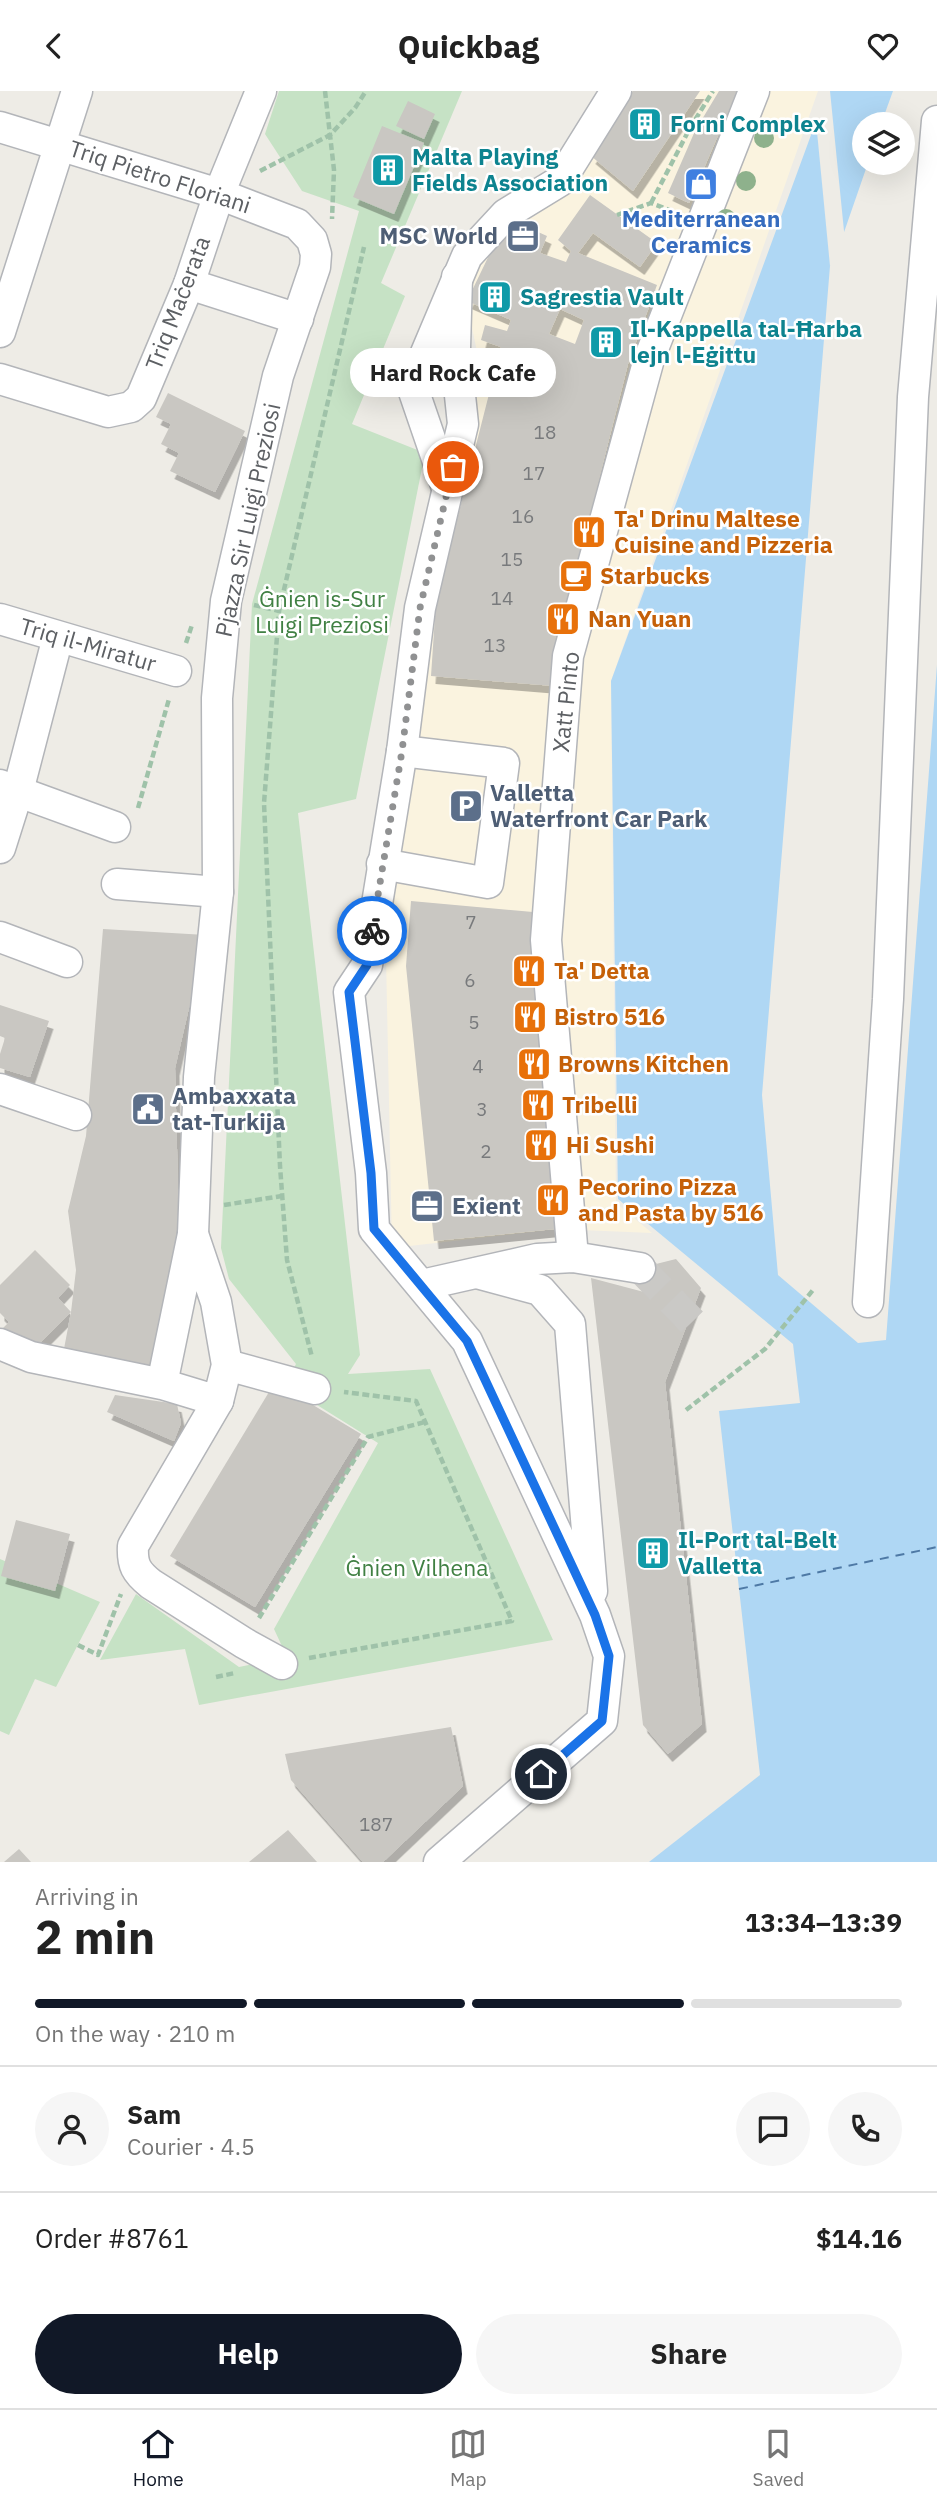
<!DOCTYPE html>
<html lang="en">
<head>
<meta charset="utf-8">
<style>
	:root { --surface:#fff; --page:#f6f6f6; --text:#222; --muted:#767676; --line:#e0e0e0; --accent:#111827 }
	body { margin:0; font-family:"IBM Plex Sans",sans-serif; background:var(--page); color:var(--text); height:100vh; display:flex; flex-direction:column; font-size:26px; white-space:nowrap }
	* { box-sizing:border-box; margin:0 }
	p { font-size:23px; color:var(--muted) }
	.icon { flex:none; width:38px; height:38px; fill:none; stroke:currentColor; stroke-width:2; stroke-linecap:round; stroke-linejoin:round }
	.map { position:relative; height:1771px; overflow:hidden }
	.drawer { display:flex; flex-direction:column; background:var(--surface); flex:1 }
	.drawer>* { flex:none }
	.fabs { position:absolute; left:852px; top:21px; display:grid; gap:14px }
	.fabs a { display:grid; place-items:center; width:63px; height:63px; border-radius:50%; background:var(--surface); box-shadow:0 7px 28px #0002; font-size:35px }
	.pin { position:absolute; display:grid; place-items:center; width:60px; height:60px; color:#fff; margin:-30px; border:4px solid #fff; border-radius:50%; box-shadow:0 2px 7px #0007 }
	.courier { position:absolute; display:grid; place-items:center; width:70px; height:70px; margin:-35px; border:5px solid #1a73e8; border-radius:50%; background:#fff; color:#222; box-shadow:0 2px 9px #0007 }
	.bubble { position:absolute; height:49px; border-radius:24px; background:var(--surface); box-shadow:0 7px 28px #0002; font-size:23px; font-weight:700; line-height:49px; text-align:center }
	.head em { font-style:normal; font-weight:700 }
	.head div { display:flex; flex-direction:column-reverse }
	.head { display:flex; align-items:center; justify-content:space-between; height:119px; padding:0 35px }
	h1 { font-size:46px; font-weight:700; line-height:52px }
	.bar { display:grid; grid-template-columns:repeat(4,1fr); gap:10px 7px; align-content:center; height:84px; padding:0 35px }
	.bar i { height:9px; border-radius:5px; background:var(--line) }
	.bar .active { background:var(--accent) }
	.bar p { grid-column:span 4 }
	.line { display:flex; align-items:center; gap:18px; padding:0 35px; border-top:2px solid var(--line) }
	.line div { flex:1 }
	.round { display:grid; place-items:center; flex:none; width:74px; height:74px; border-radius:37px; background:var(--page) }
	.primary-button { display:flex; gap:14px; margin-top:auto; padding:14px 35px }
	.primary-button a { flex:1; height:80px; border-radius:42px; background:var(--accent); color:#fff; font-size:28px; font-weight:700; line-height:80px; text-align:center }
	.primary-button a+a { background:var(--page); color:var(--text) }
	header { display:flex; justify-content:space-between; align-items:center; height:91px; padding:0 35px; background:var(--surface); font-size:32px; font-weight:700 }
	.tabs { display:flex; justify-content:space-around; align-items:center; height:98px; border-top:2px solid var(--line); background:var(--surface); font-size:19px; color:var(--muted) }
	.tabs a { display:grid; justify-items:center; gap:4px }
	.tabs .active { color:var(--accent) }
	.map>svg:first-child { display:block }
</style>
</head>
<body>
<header><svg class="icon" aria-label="back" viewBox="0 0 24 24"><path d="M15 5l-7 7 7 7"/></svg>Quickbag<svg class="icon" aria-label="heart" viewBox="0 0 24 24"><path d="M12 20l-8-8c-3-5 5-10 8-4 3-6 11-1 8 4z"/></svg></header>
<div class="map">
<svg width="937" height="1771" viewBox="0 0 937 1771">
	<defs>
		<filter id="shadow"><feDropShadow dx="4.5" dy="8" stdDeviation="0" flood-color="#0004"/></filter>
	</defs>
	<rect width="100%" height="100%" fill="#eeece6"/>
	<polygon fill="#faf3df" points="619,0 818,0 611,590 616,1112 652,1142 557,1138 392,1157 385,817 426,522 479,270 464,199 489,147 535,119"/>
	<g fill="#c6e2c5">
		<polygon points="279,0 462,0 381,192 405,205 352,333 425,362 356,708 298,722 360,1264 348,1283 430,1278 553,1549 199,1614 185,1558 100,1569 136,1503 239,1576 287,1566 274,1538 378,1352 285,1294 296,1273 229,1188 221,1157 252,513 359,120 302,100 265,43"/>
		<polygon points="0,1468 100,1511 56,1596 35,1588 9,1644 0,1640"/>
	</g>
	<polygon fill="#afd7f4" points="825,0 893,0 881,33 864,33 864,72 868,72 842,147 830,175 762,1004 778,1184 858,1252 886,1249 937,574 937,1771 649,1771 760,1684 719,1320 800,1312 793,1253 618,1108 611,590 811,44"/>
	<polygon fill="#eeece6" points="824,0 830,0 845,150 836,170 830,175 815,20"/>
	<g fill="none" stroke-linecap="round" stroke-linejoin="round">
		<polyline stroke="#4e79a5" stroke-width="2" stroke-dasharray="9 7" stroke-linecap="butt" points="739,1498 937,1456"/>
	</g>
	<g fill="#c9c7c2" fill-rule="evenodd" filter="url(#shadow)">
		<polygon points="633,0 700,0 633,100 591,65"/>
		<polygon points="719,0 737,0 689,112 668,102 695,40"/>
		<polygon points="408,10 435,23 424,48 396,35"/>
		<polygon points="382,35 424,52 394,123 353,106"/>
		<path d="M 590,104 L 657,152 L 640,176 L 593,142 L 578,162 L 657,194 L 628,273 L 580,463 L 555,548 L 559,556 L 554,595 L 431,585 L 436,511 L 501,256 L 481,249 L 485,234 L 507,240 L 511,229 L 467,210 L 507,127 L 547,145 L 540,162 L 566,171 L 571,160 L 558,149 ZM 560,218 L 584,229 L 575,253 L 549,243 Z"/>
		<polygon points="168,302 245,340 215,401 170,380 179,362 161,353 171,333 156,326"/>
		<polygon points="411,810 533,821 530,852 555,1138 434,1150 406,875"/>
		<polygon points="103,838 206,844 175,977 179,1138 148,1282 63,1263 71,1221 35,1257 23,1245 14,1254 0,1240 9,1231 0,1222 0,1194 35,1159 70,1194 58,1207 71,1221 76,1179 68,1120 86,1045"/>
		<polygon points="0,914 49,930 30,986 0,977 0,963 5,947 0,945"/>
		<polygon points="676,1168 701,1197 665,1291 702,1633 668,1663 643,1634 591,1187 644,1201 640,1177"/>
		<polygon points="275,1291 361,1343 255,1516 170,1465"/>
		<polygon points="115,1304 177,1313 181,1332 174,1350 107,1321"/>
		<polygon points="16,1429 70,1443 55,1500 1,1485"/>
		<polygon points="451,1636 463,1695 383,1771 363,1771 291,1689 285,1663"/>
		<polygon points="288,1739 317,1771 249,1771"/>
		<polygon points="19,1758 31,1771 4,1771"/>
	</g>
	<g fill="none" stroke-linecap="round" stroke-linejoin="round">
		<polyline stroke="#cac9c6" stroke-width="30" stroke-dasharray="30 15" stroke-linecap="butt" points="640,1177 695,1234"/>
		<g stroke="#b3b5b9" stroke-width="33">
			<g id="minor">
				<polyline points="0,36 219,103 297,133 312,149 316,163 315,176 278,285 226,510 217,607 218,801 199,986 193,1143"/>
				<polyline points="189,193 298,228"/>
				<polyline points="0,241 77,0"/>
				<polyline points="0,288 108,321 131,316 141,307 189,193 219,103 261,0"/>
				<polyline points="447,397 412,295 467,165 506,123 560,90 616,0"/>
				<polyline points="0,528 176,580"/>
				<polyline points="0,694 115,736"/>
				<polyline points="0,757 18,700 58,546"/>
				<polyline points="382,773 488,792 504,672 402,660"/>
				<polyline points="117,793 218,801"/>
				<polyline points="0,846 67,871"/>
				<polyline points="0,998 76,1024"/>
				<polyline points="573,1166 546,849 568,565 649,268 754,0"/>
				<polyline points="477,1182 540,1199 570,1233 592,1500"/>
				<polyline points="422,1194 537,1168 573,1166 640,1177"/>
				<polyline points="868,1211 888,908 913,306 937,30"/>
				<polyline points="0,1253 31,1266 162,1293 218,1310 227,1274 216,1211 193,1143 162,1293"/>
				<polyline points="227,1274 315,1298"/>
				<path d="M 218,1310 L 133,1455 C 132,1474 136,1481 151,1493 L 244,1552 L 282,1573"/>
				<polyline points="439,1771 602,1630 609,1565 595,1524 467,1250 374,1138 371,1082 349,901 367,874 402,660 420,517 463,333 455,257 457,186"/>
			</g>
		</g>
		<g stroke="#9fc2a9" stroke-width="4.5" stroke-dasharray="7 3.5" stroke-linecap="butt">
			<polyline points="325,0 334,79 332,128"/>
			<polyline points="260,80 330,44 355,17 366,0"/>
			<polyline points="651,112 690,37 713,0"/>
			<polyline points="617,124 651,112 675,121"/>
			<polyline points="254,514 279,520 264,712 280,1075 287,1169 312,1266"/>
			<polyline points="279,520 364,156"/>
			<polyline points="186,552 192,534"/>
			<polyline points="138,717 169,608"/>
			<polyline points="224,1114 282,1105"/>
			<polyline points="686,1319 765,1258 813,1199"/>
			<polyline points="259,1527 368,1346 425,1331"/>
			<polyline points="78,1554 98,1564 121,1503"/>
			<polyline points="309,1567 512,1530 416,1310 344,1301"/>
			<polyline points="216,1586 235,1582"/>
		</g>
		<use href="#minor" stroke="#fff" stroke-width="30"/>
	</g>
	<g fill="#8eb18c">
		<circle cx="764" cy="47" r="10"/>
		<circle cx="746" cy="90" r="10"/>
		<circle cx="726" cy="128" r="10"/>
	</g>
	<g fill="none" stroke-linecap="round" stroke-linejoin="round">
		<polyline stroke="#909192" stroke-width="7" stroke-dasharray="0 12.6" points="372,840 402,660 420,517 453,376"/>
		<polyline stroke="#1a73e8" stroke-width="9" points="372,840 367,874 349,901 371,1082 374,1138 467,1250 595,1524 609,1565 602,1630 541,1683"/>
	</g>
	<defs>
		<g id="building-square" transform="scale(1.75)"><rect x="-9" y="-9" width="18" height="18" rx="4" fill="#0f9aa8" stroke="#fff"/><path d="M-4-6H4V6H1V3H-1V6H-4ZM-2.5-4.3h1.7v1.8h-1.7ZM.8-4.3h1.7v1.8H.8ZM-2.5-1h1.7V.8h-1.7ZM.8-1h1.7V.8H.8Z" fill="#fff"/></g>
		<g id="shop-square" transform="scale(1.75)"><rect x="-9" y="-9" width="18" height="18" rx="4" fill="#3f7fe0" stroke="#fff"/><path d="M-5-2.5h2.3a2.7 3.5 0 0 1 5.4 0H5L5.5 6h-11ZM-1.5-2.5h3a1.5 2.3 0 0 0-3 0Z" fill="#fff"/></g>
		<g id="office-square" transform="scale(1.75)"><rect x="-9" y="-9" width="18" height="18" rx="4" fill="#5c6f8a" stroke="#fff"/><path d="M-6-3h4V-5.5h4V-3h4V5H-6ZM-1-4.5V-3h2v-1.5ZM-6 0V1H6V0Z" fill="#fff"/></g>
		<g id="restaurant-square" transform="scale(1.75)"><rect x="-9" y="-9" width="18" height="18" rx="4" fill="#e8710a" stroke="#fff"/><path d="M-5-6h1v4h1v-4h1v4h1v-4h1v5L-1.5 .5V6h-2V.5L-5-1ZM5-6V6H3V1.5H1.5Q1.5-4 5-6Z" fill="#fff"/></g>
		<g id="cafe-square" transform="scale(1.75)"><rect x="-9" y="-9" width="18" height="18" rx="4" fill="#e8710a" stroke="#fff"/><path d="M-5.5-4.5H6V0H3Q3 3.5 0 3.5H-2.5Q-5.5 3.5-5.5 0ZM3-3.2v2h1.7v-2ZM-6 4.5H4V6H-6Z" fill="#fff"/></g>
		<g id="parking-square" transform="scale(1.75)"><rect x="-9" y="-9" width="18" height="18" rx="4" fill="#5c6f8a" stroke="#fff"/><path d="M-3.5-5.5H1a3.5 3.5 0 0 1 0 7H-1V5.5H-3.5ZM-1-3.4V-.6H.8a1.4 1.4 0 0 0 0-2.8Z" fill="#fff"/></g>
		<g id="civic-square" transform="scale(1.75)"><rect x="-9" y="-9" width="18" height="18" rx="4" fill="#5c6f8a" stroke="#fff"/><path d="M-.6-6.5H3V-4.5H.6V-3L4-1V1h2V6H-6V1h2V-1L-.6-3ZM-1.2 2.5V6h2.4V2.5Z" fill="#fff"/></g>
	</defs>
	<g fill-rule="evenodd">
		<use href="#building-square" x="645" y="33"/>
		<use href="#building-square" x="388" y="79"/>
		<use href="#shop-square" x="701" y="93"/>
		<use href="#office-square" x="523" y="145"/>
		<use href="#building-square" x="495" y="206"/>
		<use href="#building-square" x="606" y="251"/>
		<use href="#restaurant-square" x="589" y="441"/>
		<use href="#cafe-square" x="576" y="485"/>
		<use href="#restaurant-square" x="563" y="528"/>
		<use href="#parking-square" x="466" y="715"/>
		<use href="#restaurant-square" x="529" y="880"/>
		<use href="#restaurant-square" x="530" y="926"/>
		<use href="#restaurant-square" x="534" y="973"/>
		<use href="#restaurant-square" x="538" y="1014"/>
		<use href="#civic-square" x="148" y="1018"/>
		<use href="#restaurant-square" x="541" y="1054"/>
		<use href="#restaurant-square" x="553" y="1109"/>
		<use href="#office-square" x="427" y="1115"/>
		<use href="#building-square" x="653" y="1462"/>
	</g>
	<g text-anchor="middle" stroke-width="5" stroke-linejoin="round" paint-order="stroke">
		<g font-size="19" fill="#787a7c">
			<text x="545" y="348">18</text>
			<text x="534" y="389">17</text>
			<text x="523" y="432">16</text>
			<text x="512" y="475">15</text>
			<text x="502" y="514">14</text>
			<text x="495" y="561">13</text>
			<text x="471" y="838">7</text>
			<text x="470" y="896">6</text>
			<text x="474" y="938">5</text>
			<text x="478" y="982">4</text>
			<text x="482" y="1025">3</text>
			<text x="486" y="1067">2</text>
			<text x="376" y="1740">187</text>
		</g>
		<g font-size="23" font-weight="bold" fill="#0d838f" stroke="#fff" text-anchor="start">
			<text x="670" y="41">Forni Complex</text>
			<text x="412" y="74">Malta Playing<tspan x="412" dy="26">Fields Association</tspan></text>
			<text x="520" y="214">Sagrestia Vault</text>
			<text x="630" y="246">Il-Kappella tal-Ħarba<tspan x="630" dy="26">lejn l-Eġittu</tspan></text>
			<text x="678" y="1457">Il-Port tal-Belt<tspan x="678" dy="26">Valletta</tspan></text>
		</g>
		<g font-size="23" fill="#5d6064" stroke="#fff">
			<text transform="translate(160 86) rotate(18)" y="8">Triq Pietro Floriani</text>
			<text transform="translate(178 212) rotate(-69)" y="8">Triq Maċerata</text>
			<text transform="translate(248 429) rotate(-78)" y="8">Pjazza Sir Luigi Preziosi</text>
			<text transform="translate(88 554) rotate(16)" y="8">Triq il-Miratur</text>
			<text transform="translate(566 611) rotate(-84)" y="8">Xatt Pinto</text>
		</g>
		<g font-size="23" font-weight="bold" fill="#366cbe" stroke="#fff">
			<text x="701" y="136">Mediterranean<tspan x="701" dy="26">Ceramics</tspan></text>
		</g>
		<g font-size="23" font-weight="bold" fill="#4e5e75" stroke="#fff" text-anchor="start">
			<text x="498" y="153" text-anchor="end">MSC World</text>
			<text x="490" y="710">Valletta<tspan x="490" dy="26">Waterfront Car Park</tspan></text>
			<text x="172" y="1013">Ambaxxata<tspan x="172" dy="26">tat-Turkija</tspan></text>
			<text x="452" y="1123">Exient</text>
		</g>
		<g font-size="23" font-weight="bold" fill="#c56008" stroke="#fff" text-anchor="start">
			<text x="614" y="436">Ta' Drinu Maltese<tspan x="614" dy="26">Cuisine and Pizzeria</tspan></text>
			<text x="600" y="493">Starbucks</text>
			<text x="588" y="536">Nan Yuan</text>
			<text x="554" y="888">Ta' Detta</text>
			<text x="554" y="934">Bistro 516</text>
			<text x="558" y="981">Browns Kitchen</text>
			<text x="562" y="1022">Tribelli</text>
			<text x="566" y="1062">Hi Sushi</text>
			<text x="578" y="1104">Pecorino Pizza<tspan x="578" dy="26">and Pasta by 516</tspan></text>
		</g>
		<g font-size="23" fill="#408043" stroke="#fff">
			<text x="322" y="516">Ġnien is-Sur<tspan x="322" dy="26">Luigi Preziosi</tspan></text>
			<text x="417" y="1485">Ġnien Vilhena</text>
		</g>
	</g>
</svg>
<div class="fabs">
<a><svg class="icon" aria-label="layers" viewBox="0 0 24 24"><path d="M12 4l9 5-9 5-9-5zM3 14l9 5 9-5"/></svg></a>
</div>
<div class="pin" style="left:453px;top:376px;background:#ea580c"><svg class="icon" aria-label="bag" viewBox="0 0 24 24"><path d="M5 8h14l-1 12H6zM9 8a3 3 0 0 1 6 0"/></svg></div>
<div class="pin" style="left:541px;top:1683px;background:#1f2937"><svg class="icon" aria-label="home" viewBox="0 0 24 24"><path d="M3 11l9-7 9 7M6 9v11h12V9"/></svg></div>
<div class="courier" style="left:372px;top:840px"><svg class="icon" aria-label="bike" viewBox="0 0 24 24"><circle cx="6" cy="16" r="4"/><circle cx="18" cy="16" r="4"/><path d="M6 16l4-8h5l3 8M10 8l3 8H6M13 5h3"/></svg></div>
<div class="bubble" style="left:350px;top:257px;width:206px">Hard Rock Cafe</div>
</div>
<section class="drawer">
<div class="head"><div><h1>2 min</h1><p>Arriving in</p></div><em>13:34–13:39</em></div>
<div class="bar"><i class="active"></i><i class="active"></i><i class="active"></i><i></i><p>On the way · 210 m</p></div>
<div class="line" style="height:126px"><a class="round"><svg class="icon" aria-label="person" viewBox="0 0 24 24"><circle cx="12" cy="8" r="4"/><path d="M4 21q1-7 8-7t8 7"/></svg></a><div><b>Sam</b><p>Courier · 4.5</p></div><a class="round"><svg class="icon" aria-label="chat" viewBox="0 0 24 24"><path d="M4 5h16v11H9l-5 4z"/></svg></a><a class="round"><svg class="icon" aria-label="phone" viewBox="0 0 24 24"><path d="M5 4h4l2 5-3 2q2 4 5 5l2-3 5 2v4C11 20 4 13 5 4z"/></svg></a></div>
<div class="line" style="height:91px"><div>Order #8761</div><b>$14.16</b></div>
<div class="primary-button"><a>Help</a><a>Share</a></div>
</section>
<nav class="tabs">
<a class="active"><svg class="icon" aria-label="home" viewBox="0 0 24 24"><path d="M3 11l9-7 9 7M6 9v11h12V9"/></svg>Home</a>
<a><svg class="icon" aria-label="map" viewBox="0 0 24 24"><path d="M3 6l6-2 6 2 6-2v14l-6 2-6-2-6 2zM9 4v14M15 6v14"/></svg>Map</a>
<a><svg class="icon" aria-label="saved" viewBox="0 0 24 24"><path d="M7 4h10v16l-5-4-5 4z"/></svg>Saved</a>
</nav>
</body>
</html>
